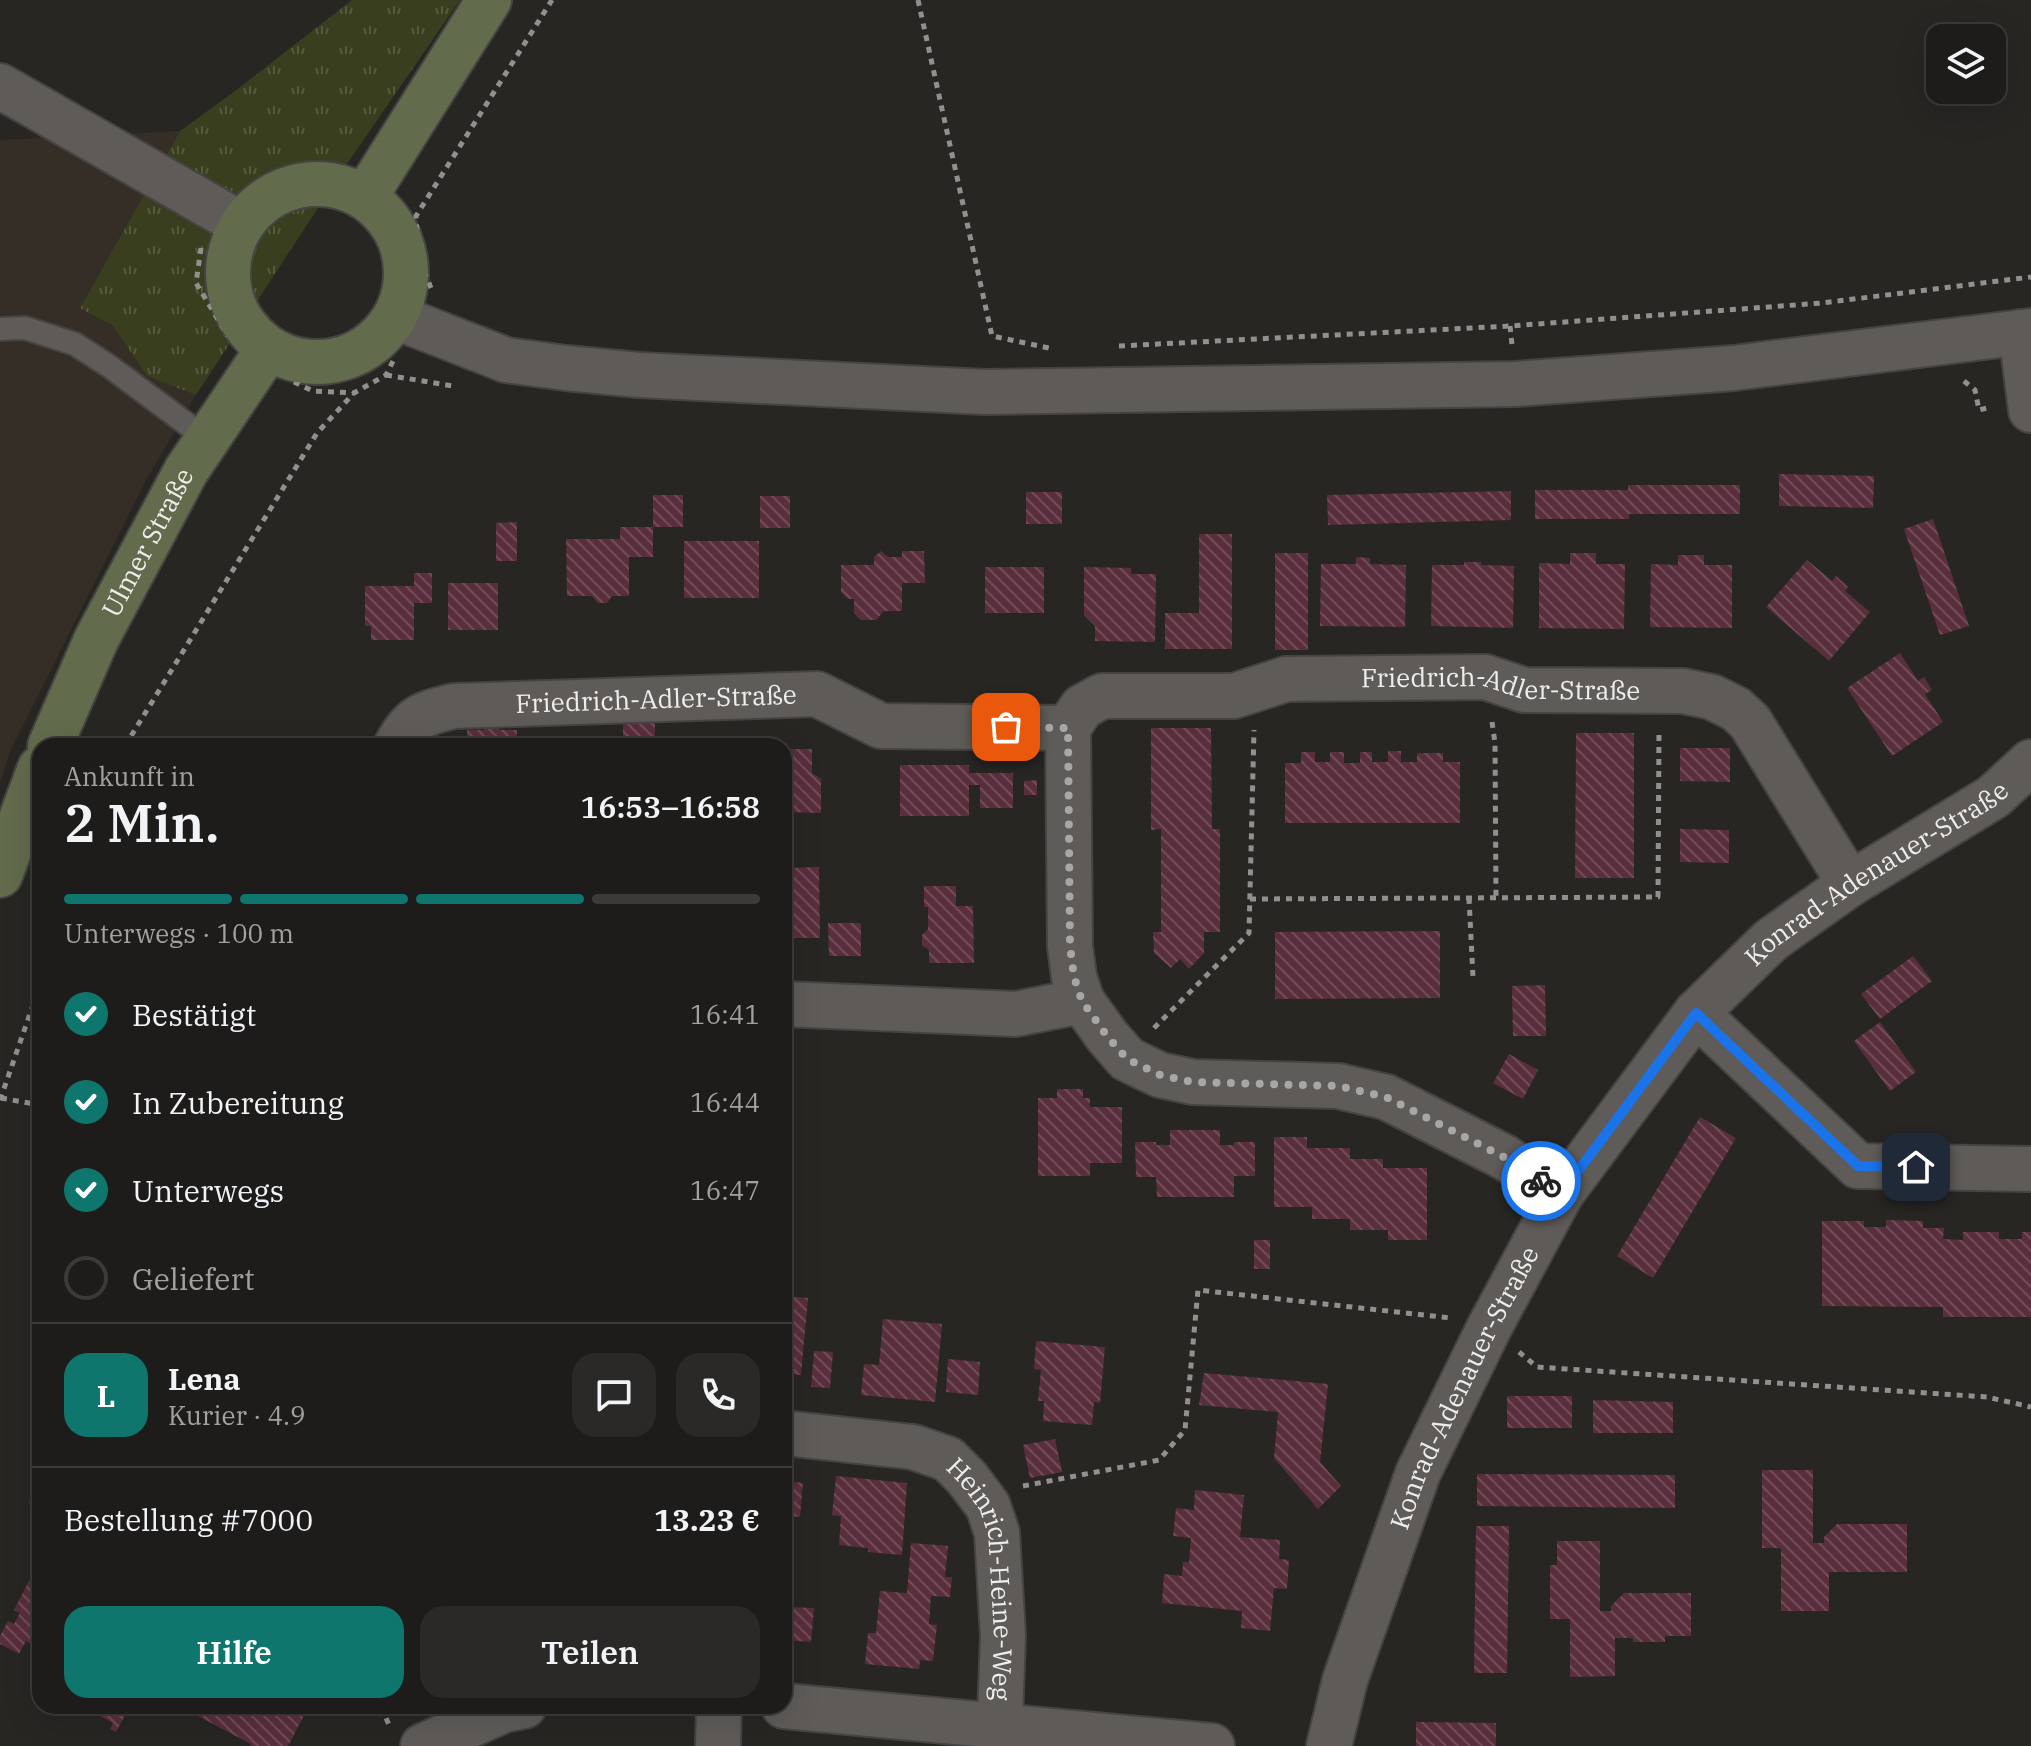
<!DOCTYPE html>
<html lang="de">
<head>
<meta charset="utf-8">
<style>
	:root { --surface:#1e1c1a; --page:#2b2927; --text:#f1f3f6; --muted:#a1a1a2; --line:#3c3a39; --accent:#0f766e }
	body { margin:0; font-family:"IBM Plex Serif",serif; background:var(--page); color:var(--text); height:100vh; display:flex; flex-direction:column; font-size:30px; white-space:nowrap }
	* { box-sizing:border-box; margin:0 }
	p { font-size:26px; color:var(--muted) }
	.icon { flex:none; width:44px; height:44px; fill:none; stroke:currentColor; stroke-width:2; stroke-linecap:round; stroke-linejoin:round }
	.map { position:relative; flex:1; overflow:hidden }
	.sheet { position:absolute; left:32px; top:738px; width:760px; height:976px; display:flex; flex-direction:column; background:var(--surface); border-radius:24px; box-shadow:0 8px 32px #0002,0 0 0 2px var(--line) }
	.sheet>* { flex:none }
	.controls { position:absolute; left:1926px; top:24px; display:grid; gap:16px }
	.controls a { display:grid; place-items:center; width:80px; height:80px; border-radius:16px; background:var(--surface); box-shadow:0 8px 32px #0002,0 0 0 2px var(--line); font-size:40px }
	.pin { position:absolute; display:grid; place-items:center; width:68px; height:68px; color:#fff; margin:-34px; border-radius:16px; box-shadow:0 4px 12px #0006 }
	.courier { position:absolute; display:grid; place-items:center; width:80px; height:80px; margin:-40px; border:6px solid #1a73e8; border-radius:50%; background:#fff; color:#222; box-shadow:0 2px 10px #0007 }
	.summary em { font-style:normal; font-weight:600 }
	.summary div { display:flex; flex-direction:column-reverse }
	.summary { display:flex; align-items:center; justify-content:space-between; height:136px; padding:0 32px }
	h1 { font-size:52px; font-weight:600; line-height:60px }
	.bar { display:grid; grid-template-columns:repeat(4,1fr); gap:12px 8px; align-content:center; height:96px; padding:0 32px }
	.bar i { height:10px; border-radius:6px; background:var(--line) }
	.bar .current { background:var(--accent) }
	.bar p { grid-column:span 4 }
	.line { display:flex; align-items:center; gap:20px; padding:0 32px; border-top:2px solid var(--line) }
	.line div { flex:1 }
	.round { display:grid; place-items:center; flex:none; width:84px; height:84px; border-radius:24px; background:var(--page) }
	ol { padding:0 32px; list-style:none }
	li { display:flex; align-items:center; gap:24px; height:88px }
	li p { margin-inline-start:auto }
	li .icon { padding:8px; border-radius:50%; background:var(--accent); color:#fff; stroke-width:4 }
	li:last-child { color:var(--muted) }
	li i { width:44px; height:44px; border:4px solid var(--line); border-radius:50% }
	.cta { display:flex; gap:16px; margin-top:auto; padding:16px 32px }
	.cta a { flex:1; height:92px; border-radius:24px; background:var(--accent); color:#fff; font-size:32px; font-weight:600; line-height:92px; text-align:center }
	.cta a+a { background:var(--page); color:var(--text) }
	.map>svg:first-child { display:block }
</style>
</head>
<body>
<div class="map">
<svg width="2031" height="1746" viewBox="0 0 2031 1746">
	<defs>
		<pattern id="grass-tufts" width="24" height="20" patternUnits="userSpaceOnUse" patternTransform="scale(2)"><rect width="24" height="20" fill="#383e1e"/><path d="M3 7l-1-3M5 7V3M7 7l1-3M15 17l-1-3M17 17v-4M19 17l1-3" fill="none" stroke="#555a3f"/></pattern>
		<pattern id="building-back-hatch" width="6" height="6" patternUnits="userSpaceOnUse" patternTransform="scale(2)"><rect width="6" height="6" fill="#592e3d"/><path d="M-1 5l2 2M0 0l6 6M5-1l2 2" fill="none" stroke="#714d59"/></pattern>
	</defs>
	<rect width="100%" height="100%" fill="#282623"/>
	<polygon fill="#352e27" points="180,131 80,308 113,326 147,376 196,395 146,480 11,749 0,782 0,140"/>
	<polygon fill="url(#grass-tufts)" points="352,0 460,0 342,171 196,395 147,376 113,326 80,308 180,131 235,91"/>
	<g fill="url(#building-back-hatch)">
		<polygon points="1779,474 1874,476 1873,508 1779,506"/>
		<polygon points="1628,485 1740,485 1740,514 1629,514 1629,519 1535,519 1535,490 1628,490"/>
		<polygon points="1511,491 1511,520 1328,525 1327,495"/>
		<rect x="1026" y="492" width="36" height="32"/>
		<rect x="653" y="495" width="30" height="32"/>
		<rect x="760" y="496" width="30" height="32"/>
		<polygon points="1933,519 1969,626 1940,635 1904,529"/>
		<polygon points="517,522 517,561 496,561 496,523"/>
		<polygon points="620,527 653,527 653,557 629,557 629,596 612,596 607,603 598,603 592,596 567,596 566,539 620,539"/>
		<polygon points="1199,534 1232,534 1232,649 1165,649 1165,613 1199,613"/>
		<rect x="684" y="541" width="75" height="57"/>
		<polygon points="881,551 888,557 902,557 902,551 924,551 925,583 902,583 902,611 884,611 876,620 861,620 854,613 854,599 848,599 841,592 841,565 874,565 874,557"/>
		<rect x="1275" y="553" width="33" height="97"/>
		<polygon points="1570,553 1596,553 1596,564 1625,564 1624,629 1539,628 1539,563 1570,564"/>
		<polygon points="1678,555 1704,555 1704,565 1732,565 1732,628 1650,627 1651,564 1678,565"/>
		<polygon points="1356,557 1370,558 1370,564 1406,565 1405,627 1320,626 1321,564 1356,564"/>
		<polygon points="1807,560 1832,581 1836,576 1848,587 1845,591 1870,612 1829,661 1766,607"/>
		<polygon points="1464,562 1481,562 1481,565 1514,566 1513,628 1431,626 1432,565 1464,565"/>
		<rect x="985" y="567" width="59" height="46"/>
		<polygon points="1084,567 1131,568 1131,574 1156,574 1155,642 1095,641 1095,626 1084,615"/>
		<polygon points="414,573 432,573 432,603 414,603 414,640 371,640 371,626 365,626 365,586 414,586"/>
		<rect x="448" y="583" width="50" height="47"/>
		<polygon points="1900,653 1918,681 1924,677 1932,690 1925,694 1943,722 1892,756 1847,688"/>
		<polygon points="655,712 655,746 623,746 623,713"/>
		<polygon points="491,721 500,730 517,730 517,746 467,746 467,730 484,730"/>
		<polygon points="1151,728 1211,728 1212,829 1220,829 1220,932 1204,932 1204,953 1189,969 1180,959 1171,968 1154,953 1153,932 1161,932 1161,829 1151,830"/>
		<polygon points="1576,733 1634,733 1634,878 1575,878"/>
		<polygon points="1680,748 1730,748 1730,782 1680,781"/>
		<polygon points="784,749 812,749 812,773 821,779 821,813 784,812"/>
		<polygon points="1388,751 1401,751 1401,762 1417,762 1417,753 1443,753 1443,762 1460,762 1460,823 1285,823 1285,763 1301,763 1301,752 1315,752 1315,762 1330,762 1330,752 1344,752 1344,763 1360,763 1360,752 1372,752 1372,762 1388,762"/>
		<polygon points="900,765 969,765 969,773 1013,773 1013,808 980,808 980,785 969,785 969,816 900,816"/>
		<polygon points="1037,780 1037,795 1024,795 1024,781"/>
		<polygon points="1680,829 1729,830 1729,863 1680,862"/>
		<polygon points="819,867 820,938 784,938 784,868"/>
		<polygon points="924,886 956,886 956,906 973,906 974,963 929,963 929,950 922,945 922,935 928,929 928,907 924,907"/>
		<polygon points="828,923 861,923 861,956 829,956"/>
		<polygon points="1440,931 1440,998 1275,999 1275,932"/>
		<polygon points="1913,956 1932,981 1880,1019 1861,994"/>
		<polygon points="1545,985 1546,1036 1513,1036 1512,986"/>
		<polygon points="1880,1022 1916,1072 1890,1091 1854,1041"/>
		<polygon points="1509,1054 1538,1070 1523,1099 1493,1083"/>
		<polygon points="1057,1089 1083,1089 1083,1098 1090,1098 1090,1107 1122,1107 1122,1163 1090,1163 1090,1176 1038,1176 1038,1098 1057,1098"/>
		<polygon points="1700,1117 1736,1138 1653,1278 1617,1256"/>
		<polygon points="1170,1130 1220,1130 1220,1145 1234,1145 1234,1142 1255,1142 1255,1176 1234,1176 1234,1197 1157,1197 1156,1177 1136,1177 1135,1142 1156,1142 1156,1145 1170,1145"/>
		<polygon points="1274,1137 1307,1137 1307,1148 1350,1148 1350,1159 1383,1159 1383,1168 1427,1168 1427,1240 1388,1240 1388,1230 1350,1230 1350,1219 1312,1219 1312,1207 1274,1207"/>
		<polygon points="1886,1220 1923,1221 1923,1228 1944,1228 1943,1239 1963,1240 1963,1232 1999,1232 1999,1239 2022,1239 2022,1232 2031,1232 2031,1317 1943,1317 1943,1307 1822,1306 1822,1221 1864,1221 1864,1227 1886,1227"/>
		<rect x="1254" y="1240" width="16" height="29"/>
		<polygon points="784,1296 808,1298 801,1375 784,1373"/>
		<polygon points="883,1319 942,1324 935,1402 861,1395 864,1364 879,1365"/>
		<polygon points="1036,1341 1105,1347 1100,1403 1094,1402 1092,1425 1043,1421 1044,1401 1038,1401 1041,1370 1034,1369"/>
		<polygon points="814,1351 833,1352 830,1388 811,1387"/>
		<polygon points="948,1359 980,1362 978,1395 946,1392"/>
		<polygon points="1204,1373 1328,1384 1320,1462 1341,1486 1318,1509 1274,1458 1278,1412 1199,1405"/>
		<rect x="1507" y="1396" width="65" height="32"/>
		<polygon points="1593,1400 1673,1402 1673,1433 1593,1433"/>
		<polygon points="1055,1439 1062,1472 1030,1478 1023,1445"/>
		<polygon points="1762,1470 1813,1470 1813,1543 1824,1543 1824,1537 1837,1524 1907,1524 1907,1572 1829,1572 1829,1611 1781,1611 1781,1548 1762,1548"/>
		<polygon points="37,1473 40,1475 40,1510 29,1504"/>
		<polygon points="1477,1474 1675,1475 1675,1508 1477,1506"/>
		<polygon points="836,1476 907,1483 902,1555 868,1552 868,1548 839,1545 841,1516 832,1515"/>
		<polygon points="784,1481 803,1483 800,1517 784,1516"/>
		<polygon points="1195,1490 1244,1495 1240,1537 1280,1540 1279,1559 1289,1560 1287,1589 1274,1588 1270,1631 1241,1628 1242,1611 1162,1603 1164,1574 1182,1576 1183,1562 1189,1562 1191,1538 1173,1536 1176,1508 1194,1510"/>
		<polygon points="1476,1526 1509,1526 1507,1673 1474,1673"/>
		<polygon points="1557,1541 1600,1541 1600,1611 1611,1611 1611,1606 1624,1593 1691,1593 1691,1636 1665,1636 1665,1642 1633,1642 1633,1638 1615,1638 1615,1676 1570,1677 1570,1619 1550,1619 1550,1565 1557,1565"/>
		<polygon points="911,1543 948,1546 945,1577 952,1577 950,1597 931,1596 929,1624 937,1625 933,1661 920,1660 919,1669 865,1664 868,1633 876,1633 880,1591 907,1593"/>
		<polygon points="30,1579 40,1584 40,1649 26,1641 19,1654 0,1644 0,1636 8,1621 14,1624 20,1613 14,1610"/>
		<polygon points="784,1607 814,1608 811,1642 784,1640"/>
		<polygon points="91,1706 130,1706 116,1732 110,1729 113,1723 89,1710"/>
		<polygon points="201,1706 251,1706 267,1715 272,1706 309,1706 288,1746 250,1746 251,1744 196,1715"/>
		<polygon points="1416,1722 1496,1723 1496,1746 1416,1746"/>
	</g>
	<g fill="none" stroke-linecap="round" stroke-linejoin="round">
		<g stroke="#464442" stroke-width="26">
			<polyline id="service" points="0,329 25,328 75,344 109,366 207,439"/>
		</g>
		<g stroke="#464442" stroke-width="48">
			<g id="minor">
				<polyline points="2021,332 2031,410"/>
				<polyline points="1068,728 1070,946 1074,977 1082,1001"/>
				<path id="s1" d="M 396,746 C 412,716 422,714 454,706 L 817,694 L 881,726 L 1068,728 L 1082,707 L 1102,696 L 1234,696 L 1286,679 L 1485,677 L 1524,690 L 1683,691 L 1712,697 L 1736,709 L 1750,722 L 1850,884"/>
				<polyline points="784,1004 1016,1014 1082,1001 1107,1036 1127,1059 1160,1075 1193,1082 1338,1086 1386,1097 1504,1157 1561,1194"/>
				<polyline points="1696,1013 1858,1166 2031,1169"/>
				<path id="s2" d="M 784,1433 L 913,1447 L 948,1459 L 967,1478 L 988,1506 L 997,1533 L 1003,1636 L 999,1746"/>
				<polyline points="784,1706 1212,1746"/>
				<polyline points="423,1746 504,1710 524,1706"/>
				<polyline points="718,1746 719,1706"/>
				<path id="s3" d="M 1329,1746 L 1345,1680 L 1418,1473 L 1489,1328 L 1561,1194 L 1696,1013 L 1771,940 L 1850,884 L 1993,797 L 2031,762"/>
			</g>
		</g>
		<g stroke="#464442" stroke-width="48">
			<g id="tertiary">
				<polyline points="0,86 241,224"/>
				<polyline points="396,317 506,360 566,368 639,375 985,392 1516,384 1734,368 2031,331"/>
			</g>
		</g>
		<g stroke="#464442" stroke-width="48">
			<g id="secondary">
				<circle cx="317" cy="273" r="89"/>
				<polyline points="365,197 489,0"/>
				<path id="s4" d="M 50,746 L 96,640 L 186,471 L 268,349"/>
				<polyline points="0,875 40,768"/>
			</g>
		</g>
		<g stroke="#92908e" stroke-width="5" stroke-dasharray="6 6" stroke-linecap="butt">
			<polyline points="918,0 992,336 1049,348"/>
			<polyline points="201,248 196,283 228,336"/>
			<polyline points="431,288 419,259 416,216 552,0"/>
			<polyline points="1510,326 1512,345"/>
			<polyline points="1119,346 1510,326 1822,303 2031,277"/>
			<polyline points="386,375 453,386"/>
			<polyline points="1964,381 1975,390 1979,410 1991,407"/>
			<polyline points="294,382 313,391 354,393"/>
			<polyline points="1492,722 1495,743 1496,898"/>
			<polyline points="125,746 317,433 354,393 386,375 395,357"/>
			<polyline points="1469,898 1473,977"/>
			<polyline points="1250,899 1658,897 1659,729"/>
			<polyline points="1154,1028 1249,933 1254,730"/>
			<polyline points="1,1098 40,1105"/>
			<polyline points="0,1100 40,985"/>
			<polyline points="1519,1352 1537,1367 1987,1397 2031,1407"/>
			<polyline points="1023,1486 1159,1460 1185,1430 1198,1290 1451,1318"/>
			<polyline points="366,1706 385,1716 390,1727"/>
		</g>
		<use href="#service" stroke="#5e5b58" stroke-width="22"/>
		<use href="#minor" stroke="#5e5b58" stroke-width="44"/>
		<use href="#tertiary" stroke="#5e5b58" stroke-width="44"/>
		<use href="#secondary" stroke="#626b4c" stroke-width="44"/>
	</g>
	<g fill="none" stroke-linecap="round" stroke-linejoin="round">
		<polyline stroke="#a9a7a5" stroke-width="8" stroke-dasharray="0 14.4" points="1006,727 1068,728 1070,946 1074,977 1082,1001 1107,1036 1127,1059 1160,1075 1193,1082 1338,1086 1386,1097 1504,1157 1541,1181"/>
		<polyline stroke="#1a73e8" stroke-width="10" points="1541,1181 1561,1194 1696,1013 1858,1166 1916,1167"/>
	</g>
	<g text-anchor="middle" stroke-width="6" stroke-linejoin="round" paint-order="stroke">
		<g font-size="26" fill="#efedeb" stroke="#1f1c1a">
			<text dy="9" stroke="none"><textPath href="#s4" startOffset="226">Ulmer Straße</textPath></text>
			<text dy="9" stroke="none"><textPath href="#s1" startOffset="1146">Friedrich-Adler-Straße</textPath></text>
			<text dy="9" stroke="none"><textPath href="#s1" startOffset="276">Friedrich-Adler-Straße</textPath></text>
			<text dy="9" stroke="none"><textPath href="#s3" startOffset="1056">Konrad-Adenauer-Straße</textPath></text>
			<text dy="9" stroke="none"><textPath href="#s3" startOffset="384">Konrad-Adenauer-Straße</textPath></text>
			<text dy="9" stroke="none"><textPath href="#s2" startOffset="298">Heinrich-Heine-Weg</textPath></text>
		</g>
	</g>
</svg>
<div class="controls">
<a><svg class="icon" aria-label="layers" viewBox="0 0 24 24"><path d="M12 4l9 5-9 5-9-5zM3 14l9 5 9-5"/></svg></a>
</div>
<div class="pin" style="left:1006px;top:727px;background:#ea580c"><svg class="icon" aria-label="bag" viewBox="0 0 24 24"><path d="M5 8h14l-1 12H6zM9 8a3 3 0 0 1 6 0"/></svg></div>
<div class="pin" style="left:1916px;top:1167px;background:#1f2937"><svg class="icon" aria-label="home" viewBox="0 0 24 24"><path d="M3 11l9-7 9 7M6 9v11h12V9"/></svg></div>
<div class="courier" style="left:1541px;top:1181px"><svg class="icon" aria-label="bike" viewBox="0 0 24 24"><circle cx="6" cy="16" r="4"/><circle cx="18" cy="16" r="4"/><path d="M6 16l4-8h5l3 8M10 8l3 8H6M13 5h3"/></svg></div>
<section class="sheet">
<div class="summary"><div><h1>2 Min.</h1><p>Ankunft in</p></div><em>16:53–16:58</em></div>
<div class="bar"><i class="current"></i><i class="current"></i><i class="current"></i><i></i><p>Unterwegs · 100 m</p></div>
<ol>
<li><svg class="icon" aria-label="check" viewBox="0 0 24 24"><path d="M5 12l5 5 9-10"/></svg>Bestätigt<p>16:41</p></li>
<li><svg class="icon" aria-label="check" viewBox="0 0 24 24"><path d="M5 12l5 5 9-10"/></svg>In Zubereitung<p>16:44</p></li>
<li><svg class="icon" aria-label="check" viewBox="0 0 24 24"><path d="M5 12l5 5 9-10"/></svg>Unterwegs<p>16:47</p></li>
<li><i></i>Geliefert</li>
</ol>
<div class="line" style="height:144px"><b class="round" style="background:var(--accent);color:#fff">L</b><div><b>Lena</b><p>Kurier · 4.9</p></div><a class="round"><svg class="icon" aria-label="chat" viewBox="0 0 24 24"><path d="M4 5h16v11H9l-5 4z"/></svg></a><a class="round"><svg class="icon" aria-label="phone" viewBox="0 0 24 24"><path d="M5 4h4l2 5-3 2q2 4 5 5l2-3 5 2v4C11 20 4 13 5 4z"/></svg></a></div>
<div class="line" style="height:104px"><div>Bestellung #7000</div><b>13.23 €</b></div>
<div class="cta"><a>Hilfe</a><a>Teilen</a></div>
</section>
</div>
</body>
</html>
